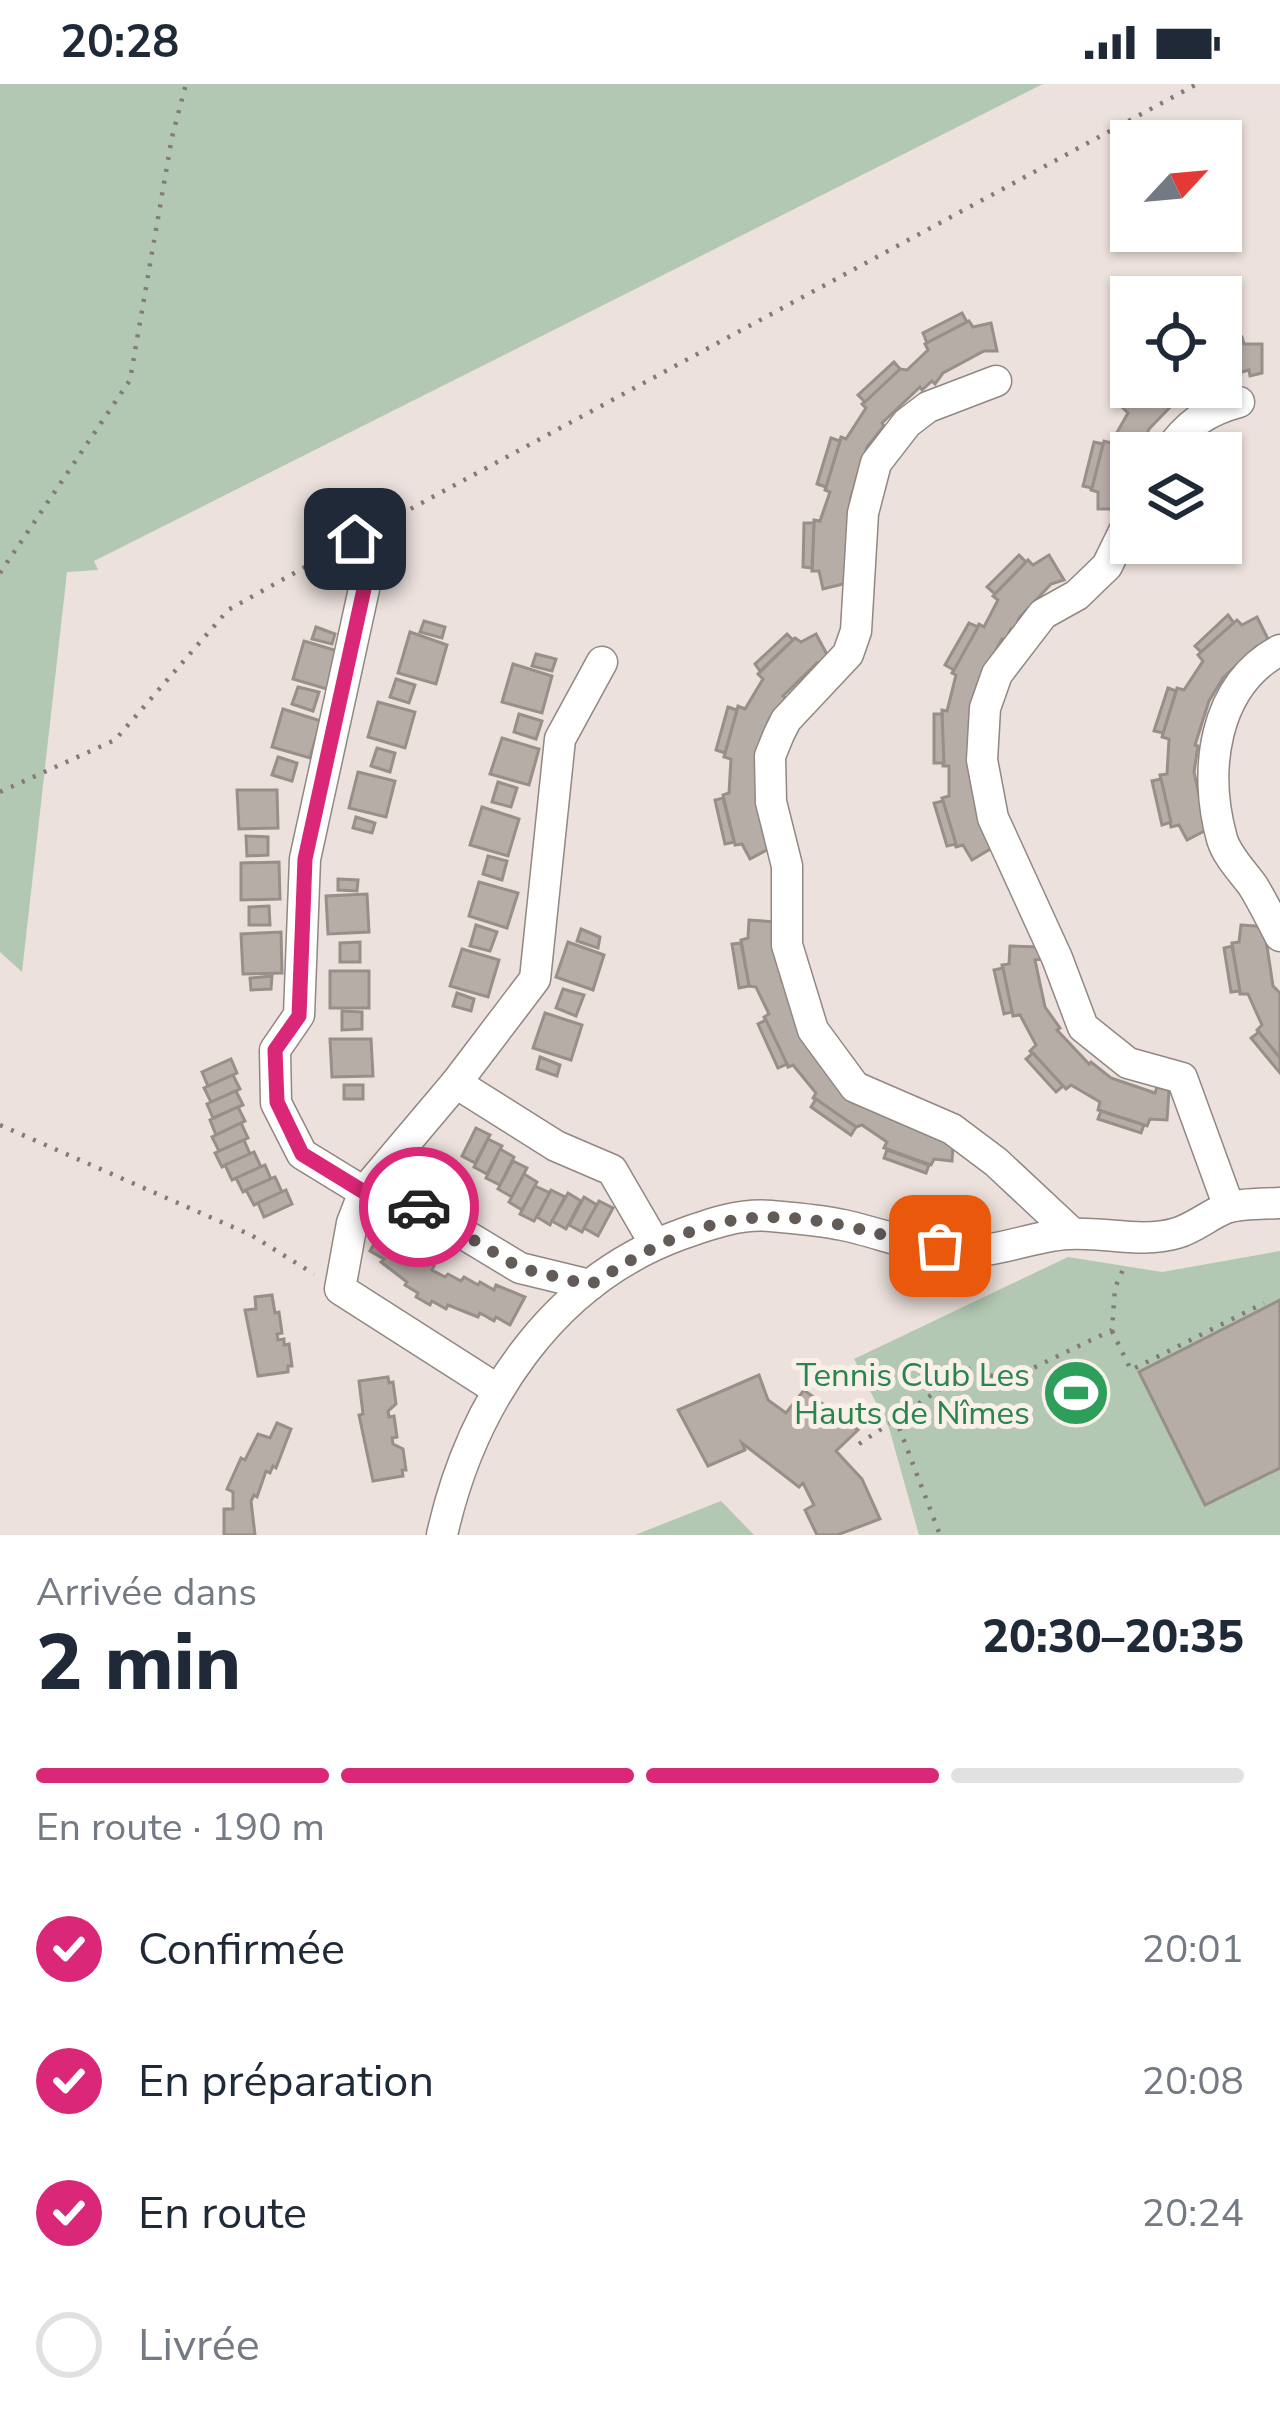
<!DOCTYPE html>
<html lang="fr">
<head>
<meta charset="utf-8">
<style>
	:root { --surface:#fff; --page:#f6f6f7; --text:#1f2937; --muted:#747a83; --line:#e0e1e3; --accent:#db2777 }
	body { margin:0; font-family:"Nunito Sans",sans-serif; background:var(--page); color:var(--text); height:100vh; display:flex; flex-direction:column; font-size:45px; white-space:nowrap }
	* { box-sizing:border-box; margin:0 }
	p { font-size:39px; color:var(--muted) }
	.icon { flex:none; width:66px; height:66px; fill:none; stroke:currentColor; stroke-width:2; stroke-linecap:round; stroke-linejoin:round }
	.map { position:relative; height:1451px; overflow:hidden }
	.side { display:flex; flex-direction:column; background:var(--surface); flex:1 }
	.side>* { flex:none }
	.needle { width:78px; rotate:64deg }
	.controls { position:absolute; left:1110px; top:36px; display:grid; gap:24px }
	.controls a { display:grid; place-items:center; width:132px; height:132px; border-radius:0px; background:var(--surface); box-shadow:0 3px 9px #0004; font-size:60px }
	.pin { position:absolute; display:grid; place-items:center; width:102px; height:102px; color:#fff; margin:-51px; border-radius:24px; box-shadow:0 6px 18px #0006 }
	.courier { position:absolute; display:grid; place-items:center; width:120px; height:120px; margin:-60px; border:9px solid #db2777; border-radius:50%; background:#fff; color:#222; box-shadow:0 3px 15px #0007 }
	.headline em { font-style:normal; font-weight:800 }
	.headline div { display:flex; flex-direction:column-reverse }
	.headline { display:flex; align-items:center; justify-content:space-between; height:204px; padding:0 36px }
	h1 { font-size:78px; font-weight:800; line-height:90px }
	.bar { display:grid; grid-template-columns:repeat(4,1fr); gap:18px 12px; align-content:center; height:144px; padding:0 36px }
	.bar i { height:15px; border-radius:9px; background:var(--line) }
	.bar .on { background:var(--accent) }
	.bar p { grid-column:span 4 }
	ol { padding:0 36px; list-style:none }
	li { display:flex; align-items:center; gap:36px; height:132px }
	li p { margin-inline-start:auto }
	li .icon { padding:12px; border-radius:50%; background:var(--accent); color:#fff; stroke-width:4 }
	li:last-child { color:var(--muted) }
	li i { width:66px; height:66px; border:6px solid var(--line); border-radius:50% }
	.status { display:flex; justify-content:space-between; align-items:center; height:84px; padding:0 60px; background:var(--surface); direction:ltr }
	.status svg { height:33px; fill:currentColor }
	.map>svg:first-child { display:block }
</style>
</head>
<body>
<div class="status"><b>20:28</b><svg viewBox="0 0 49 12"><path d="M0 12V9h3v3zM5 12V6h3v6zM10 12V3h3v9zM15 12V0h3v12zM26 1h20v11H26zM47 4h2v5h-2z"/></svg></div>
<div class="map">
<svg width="1280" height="1451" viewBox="0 0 1280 1451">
	<rect width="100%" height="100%" fill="#ece1dc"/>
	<g fill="#b2c8b2">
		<polygon points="0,0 1043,0 94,477 98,486 67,488 22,888 0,868"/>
		<polygon points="1280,1167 1280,1451 919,1451 889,1344 854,1275 1068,1173 1162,1188"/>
		<polygon points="721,1417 754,1451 635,1451"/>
	</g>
	<g fill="#b7ada7" stroke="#988f89" stroke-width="3">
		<polygon points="962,229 967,238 927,259 923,249"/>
		<polygon points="969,237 973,243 991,239 997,267 984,267 943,289 935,300 932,297 922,306 920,303 882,339 884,342 867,363 851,413 856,412 851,498 823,505 819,487 812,487 814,436 820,437 830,408 825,406 841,353 846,355 866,324 862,320 900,285 907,286 928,266 925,260"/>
		<polygon points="1237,245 1239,254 1221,259 1221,250"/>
		<polygon points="1242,253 1244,260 1262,260 1262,289 1250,292 1249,286 1221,294 1221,259"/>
		<polygon points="894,278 900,285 865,318 858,311"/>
		<polygon points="1131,302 1143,303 1125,321 1119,314"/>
		<polygon points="1143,303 1202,303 1181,312 1149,345 1139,369 1131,369 1124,412 1126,425 1098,425 1098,408 1091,406 1104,357 1111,359 1128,329 1122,323"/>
		<polygon points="831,354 840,357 826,403 817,400"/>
		<polygon points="1094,358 1103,360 1092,404 1083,402"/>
		<polygon points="804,439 814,439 812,484 803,483"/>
		<polygon points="1019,471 1026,478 995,510 987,503"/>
		<polygon points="1049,471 1064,496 1051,500 1019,534 1015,547 1011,545 1005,557 1002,555 977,601 997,761 972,776 963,761 956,763 942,714 949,712 949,682 943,682 942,626 947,627 956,591 952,589 979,540 984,543 998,516 993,512 1028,476 1033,481"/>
		<polygon points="1228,531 1234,539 1201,568 1195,562"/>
		<polygon points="1257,533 1270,559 1262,567 1257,562 1223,594 1209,617 1195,661 1198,662 1194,688 1204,733 1212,743 1187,756 1179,741 1171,743 1160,691 1167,690 1169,655 1162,653 1177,604 1184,606 1203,577 1198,571 1237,536 1242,541"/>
		<polygon points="424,537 445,543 442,554 420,548"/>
		<polygon points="969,539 978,543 954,586 945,581"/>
		<polygon points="316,543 335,550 332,560 312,555"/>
		<polygon points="410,548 447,561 436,600 398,589"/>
		<polygon points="787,550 793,556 760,587 755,580"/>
		<polygon points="816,550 830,576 821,584 817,579 783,612 786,614 769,635 757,679 776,761 750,775 742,760 735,761 723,711 729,709 731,675 724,673 738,622 745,625 763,595 758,590 795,554 801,558"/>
		<polygon points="304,557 341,568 330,606 293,595"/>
		<polygon points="536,570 556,575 552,587 532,582"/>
		<polygon points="513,580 552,592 542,629 502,618"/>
		<polygon points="396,595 415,601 409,619 390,613"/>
		<polygon points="298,603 319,608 313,627 292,620"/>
		<polygon points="1168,604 1176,607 1163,649 1154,647"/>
		<polygon points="378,618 415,628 405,664 368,653"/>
		<polygon points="728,623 737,626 725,669 716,666"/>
		<polygon points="283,625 321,637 310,674 272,663"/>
		<polygon points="519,630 542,637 536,655 514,648"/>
		<polygon points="934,630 942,630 944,679 934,679"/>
		<polygon points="502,654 539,665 529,701 490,690"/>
		<polygon points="377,664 395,669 390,688 371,682"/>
		<polygon points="278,673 297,679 292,697 272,691"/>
		<polygon points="358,688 395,697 386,733 349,724"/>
		<polygon points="1161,695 1171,738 1162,741 1152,697"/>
		<polygon points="498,698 517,704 511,723 492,718"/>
		<polygon points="237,706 277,706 278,744 239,745"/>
		<polygon points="723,714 734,758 725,760 715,716"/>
		<polygon points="943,717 956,760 947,762 934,719"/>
		<polygon points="482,723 519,735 508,772 470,761"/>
		<polygon points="356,733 375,739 372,749 353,744"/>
		<polygon points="246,752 268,753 268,771 247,772"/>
		<polygon points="488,772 507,777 502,796 483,790"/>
		<polygon points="279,778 280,815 241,816 241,779"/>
		<polygon points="338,795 358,796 357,807 338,806"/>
		<polygon points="479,798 518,809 507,844 469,832"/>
		<polygon points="367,810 369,848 328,850 326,812"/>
		<polygon points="269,822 270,841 249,841 249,823"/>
		<polygon points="749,836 778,838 774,851 782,897 889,1024 954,1047 952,1077 934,1075 931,1081 884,1064 887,1058 862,1041 856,1043 813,1014 816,1009 793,981 788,983 764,933 769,930 756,903 749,902 741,856 748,854"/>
		<polygon points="476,841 497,848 490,867 470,862"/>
		<polygon points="1241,841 1270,843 1266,856 1273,902 1280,909 1280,974 1257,946 1262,941 1248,910 1240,910 1232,859 1239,858"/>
		<polygon points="581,845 600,853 598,864 577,857"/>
		<polygon points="281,848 282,889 243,890 241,850"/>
		<polygon points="360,858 360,878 340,878 340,859"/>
		<polygon points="568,858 604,871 593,906 556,893"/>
		<polygon points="741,859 749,902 739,904 732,860"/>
		<polygon points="1010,862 1039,863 1042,875 1035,876 1045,923 1060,944 1057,946 1089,980 1091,978 1111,994 1155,1009 1157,1003 1169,1006 1167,1036 1150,1035 1147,1042 1098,1026 1100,1018 1071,1001 1066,1005 1030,967 1036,961 1020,931 1013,932 1002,881 1009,880"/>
		<polygon points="1232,862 1240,907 1231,908 1224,864"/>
		<polygon points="462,865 499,876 488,913 450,902"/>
		<polygon points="1003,884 1012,928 1004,930 994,886"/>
		<rect x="330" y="887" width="39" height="37"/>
		<polygon points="272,892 271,905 251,906 250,894"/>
		<polygon points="563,905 584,911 576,932 556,924"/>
		<polygon points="457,909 474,915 471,927 453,922"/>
		<polygon points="342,927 362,928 362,945 342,946"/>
		<polygon points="545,929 582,941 571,976 533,964"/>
		<polygon points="766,936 787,980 778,984 758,940"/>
		<polygon points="1259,948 1280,974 1280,989 1251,954"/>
		<polygon points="330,955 371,955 373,992 332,993"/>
		<polygon points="1033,969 1063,1002 1056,1008 1026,975"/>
		<polygon points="540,973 560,981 557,992 537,985"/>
		<polygon points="231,975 237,989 208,1002 202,988"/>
		<polygon points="233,991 240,1005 211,1018 204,1004"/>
		<rect x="344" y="1001" width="19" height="14"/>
		<polygon points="236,1007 243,1021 213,1034 207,1020"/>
		<polygon points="816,1015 856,1043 851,1051 811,1023"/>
		<polygon points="238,1023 245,1037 216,1051 210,1036"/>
		<polygon points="1101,1027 1144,1041 1141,1049 1098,1035"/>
		<polygon points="241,1039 248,1054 219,1067 212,1053"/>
		<polygon points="476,1044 490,1051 475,1079 462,1072"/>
		<polygon points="488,1055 502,1062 487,1090 474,1083"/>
		<polygon points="244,1056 250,1070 222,1083 215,1069"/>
		<polygon points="500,1065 514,1073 500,1101 486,1094"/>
		<polygon points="887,1066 929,1081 926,1089 884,1074"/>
		<polygon points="254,1068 261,1083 232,1096 225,1081"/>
		<polygon points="513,1077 527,1084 512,1113 498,1105"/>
		<polygon points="265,1081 271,1095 243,1108 236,1094"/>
		<polygon points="524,1090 537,1098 522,1126 509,1118"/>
		<polygon points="275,1093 282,1108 254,1121 246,1106"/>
		<polygon points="535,1102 550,1109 534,1137 520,1130"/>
		<polygon points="286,1106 292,1120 264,1133 258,1119"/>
		<polygon points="551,1106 565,1113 550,1141 537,1133"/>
		<polygon points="568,1109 581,1117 566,1145 552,1137"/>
		<polygon points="584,1113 597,1121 582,1148 569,1141"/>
		<polygon points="599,1117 613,1124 598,1152 584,1144"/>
		<polygon points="386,1139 399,1147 397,1151 411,1159 409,1162 422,1170 421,1174 434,1182 432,1186 445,1193 448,1190 461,1197 464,1193 478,1201 480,1198 494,1206 496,1201 525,1213 510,1241 496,1233 494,1237 480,1229 478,1233 448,1221 446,1225 432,1217 430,1221 416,1213 418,1209 405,1201 407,1198 381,1178 384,1175 370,1167"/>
		<polygon points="272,1211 275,1229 279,1228 282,1249 277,1250 278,1256 284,1255 284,1261 289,1260 292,1282 288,1282 288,1288 258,1292 245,1226 256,1225 255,1213"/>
		<polygon points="1280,1216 1280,1384 1205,1421 1139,1288"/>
		<polygon points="759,1291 768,1316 786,1329 804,1306 858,1346 836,1367 862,1395 880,1435 837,1451 817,1451 805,1426 814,1421 803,1399 799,1403 742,1359 745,1366 708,1382 678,1326"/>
		<polygon points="388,1293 389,1299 393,1298 396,1320 388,1327 389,1333 394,1332 397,1353 392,1354 393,1360 403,1365 406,1386 402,1386 403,1392 373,1397 359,1331 363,1330 359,1297"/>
		<polygon points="277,1339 291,1345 276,1384 273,1382 270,1389 266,1387 257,1413 254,1411 251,1417 255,1451 224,1451 224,1425 233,1425 233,1408 227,1405 241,1374 245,1376 258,1350 270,1354"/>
	</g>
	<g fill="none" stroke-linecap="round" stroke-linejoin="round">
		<g stroke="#918783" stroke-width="33">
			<g id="minor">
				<polyline points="996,297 928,323 907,339 876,379 863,429 856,547 848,570 786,636 779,650 770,672 771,718 787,782 787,861 813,946 855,1003 952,1045 996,1078 1072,1149"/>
				<path d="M 1167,369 C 1187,341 1205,327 1239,318"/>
				<polyline points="1131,433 1107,482 1077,511 1043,530 997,590 985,624 982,676 993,734 1057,874 1083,943 1128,979 1182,994 1229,1123"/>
				<polyline points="355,455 364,505 305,775 299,931 275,966 276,1019 302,1070 364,1108 352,1139 340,1205 498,1306"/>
				<path d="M 1280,566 C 1213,602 1203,687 1222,755 C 1227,772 1243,788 1253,802 C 1263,818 1271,835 1280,852"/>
				<polyline points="456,999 556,1062 612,1086 655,1160"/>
				<polyline points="590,1201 520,1184 419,1123 364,1108 456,999 535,895 560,655 602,578"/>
				<path d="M 442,1451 C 471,1320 551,1197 682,1150 C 710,1140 741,1129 771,1132 C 794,1134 820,1136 843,1141 C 885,1150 934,1171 978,1167 C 1008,1164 1037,1152 1067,1150 C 1103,1147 1141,1160 1177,1149 C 1194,1144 1209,1131 1226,1124 C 1242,1119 1263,1120 1280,1119"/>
			</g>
		</g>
		<g stroke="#827b77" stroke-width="4.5" stroke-dasharray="3 9" stroke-linecap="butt">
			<polyline points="379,442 1197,0"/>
			<polyline points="0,489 130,296 172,53 186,0"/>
			<polyline points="0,708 115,656 228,526 332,468"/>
			<polyline points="0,1041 251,1151 314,1190"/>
			<polyline points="1112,1247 1131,1286 1264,1219"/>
			<polyline points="895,1333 940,1451"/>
			<polyline points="859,1360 971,1284 1006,1297 1112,1246 1115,1204 1125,1181"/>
		</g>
		<use href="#minor" stroke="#fff" stroke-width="30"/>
	</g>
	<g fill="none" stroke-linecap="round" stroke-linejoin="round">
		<path stroke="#625b58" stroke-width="12" stroke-dasharray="0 21.6" d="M 419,1123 L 520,1184 L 590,1201 C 679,1145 735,1119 841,1141 C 875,1148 906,1158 940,1162"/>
		<polyline stroke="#db2777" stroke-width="15" points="355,455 364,505 305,775 299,932 275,966 277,1018 302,1070 364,1108 419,1123"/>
	</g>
	<defs>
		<g id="stadium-disc" transform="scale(3.45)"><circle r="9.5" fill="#2e9e5b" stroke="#faefe9"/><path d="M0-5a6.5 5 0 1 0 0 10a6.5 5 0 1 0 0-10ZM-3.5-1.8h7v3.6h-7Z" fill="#fff"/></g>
	</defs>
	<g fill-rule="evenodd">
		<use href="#stadium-disc" x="1076" y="1309"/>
	</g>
	<g text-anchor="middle" stroke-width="10" stroke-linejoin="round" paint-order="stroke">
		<g font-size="33" fill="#27864d" stroke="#faefe9" text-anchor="end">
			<text x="1030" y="1302">Tennis Club Les<tspan x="1030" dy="38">Hauts de Nîmes</tspan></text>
		</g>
	</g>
</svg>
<div class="controls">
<a><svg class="needle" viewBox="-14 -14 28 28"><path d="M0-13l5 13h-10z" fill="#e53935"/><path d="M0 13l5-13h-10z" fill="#747a83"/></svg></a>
<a><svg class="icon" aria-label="locate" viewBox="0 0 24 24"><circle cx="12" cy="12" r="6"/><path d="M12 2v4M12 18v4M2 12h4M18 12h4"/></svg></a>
<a><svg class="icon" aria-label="layers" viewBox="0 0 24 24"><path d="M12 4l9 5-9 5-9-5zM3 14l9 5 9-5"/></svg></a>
</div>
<div class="pin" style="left:940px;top:1162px;background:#ea580c"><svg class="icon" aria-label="bag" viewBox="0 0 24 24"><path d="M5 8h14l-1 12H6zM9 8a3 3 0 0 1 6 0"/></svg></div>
<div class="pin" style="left:355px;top:455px;background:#1f2937"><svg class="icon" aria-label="home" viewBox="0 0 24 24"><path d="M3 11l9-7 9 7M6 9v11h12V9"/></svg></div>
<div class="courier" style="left:419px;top:1123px"><svg class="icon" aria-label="car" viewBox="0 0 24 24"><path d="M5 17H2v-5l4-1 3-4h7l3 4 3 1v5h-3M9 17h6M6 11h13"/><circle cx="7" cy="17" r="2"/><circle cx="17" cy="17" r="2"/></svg></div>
</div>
<section class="side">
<div class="headline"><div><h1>2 min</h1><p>Arrivée dans</p></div><em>20:30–20:35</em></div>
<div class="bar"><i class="on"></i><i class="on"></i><i class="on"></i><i></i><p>En route · 190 m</p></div>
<ol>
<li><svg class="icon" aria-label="check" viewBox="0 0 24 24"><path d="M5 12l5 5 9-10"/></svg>Confirmée<p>20:01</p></li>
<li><svg class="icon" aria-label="check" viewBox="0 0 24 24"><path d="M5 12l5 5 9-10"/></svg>En préparation<p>20:08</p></li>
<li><svg class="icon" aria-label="check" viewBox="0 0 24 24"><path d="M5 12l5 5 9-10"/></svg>En route<p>20:24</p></li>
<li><i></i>Livrée</li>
</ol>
</section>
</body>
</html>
